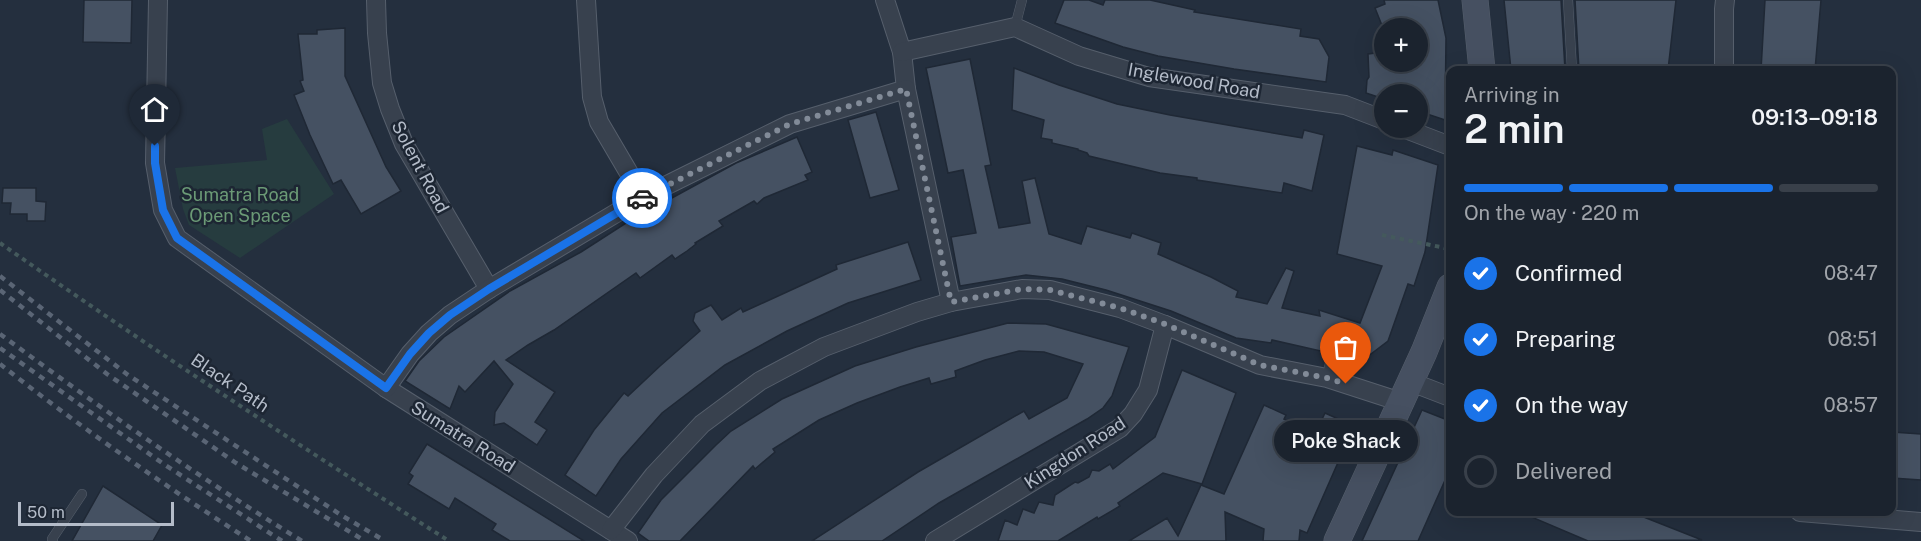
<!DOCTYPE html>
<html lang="en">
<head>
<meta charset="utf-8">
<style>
	:root { --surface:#1b232e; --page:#282f3a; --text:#f1f3f6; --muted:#a0a4aa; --line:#39404a; --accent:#1a73e8 }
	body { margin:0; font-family:"Public Sans",sans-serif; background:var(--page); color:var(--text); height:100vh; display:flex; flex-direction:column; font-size:22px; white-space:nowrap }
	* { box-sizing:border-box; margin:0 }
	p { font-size:20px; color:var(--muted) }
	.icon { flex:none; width:33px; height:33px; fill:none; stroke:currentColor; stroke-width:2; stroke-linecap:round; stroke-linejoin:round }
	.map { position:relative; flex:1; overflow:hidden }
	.drawer { position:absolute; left:1446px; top:66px; width:450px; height:450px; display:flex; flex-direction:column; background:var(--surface); border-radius:12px; box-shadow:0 6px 24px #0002,0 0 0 2px var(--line) }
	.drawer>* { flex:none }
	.tools { position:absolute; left:1374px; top:18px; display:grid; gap:12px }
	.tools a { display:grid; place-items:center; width:54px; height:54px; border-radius:50%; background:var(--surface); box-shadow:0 6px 24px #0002,0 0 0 2px var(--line); font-size:30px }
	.scale { position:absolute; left:18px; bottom:15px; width:156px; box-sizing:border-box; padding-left:6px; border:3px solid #b4bcc9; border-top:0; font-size:16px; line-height:21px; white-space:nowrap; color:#b4bcc9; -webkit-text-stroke:4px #1d2633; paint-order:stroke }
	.pin { position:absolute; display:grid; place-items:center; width:51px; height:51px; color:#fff; margin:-62px -26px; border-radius:50% 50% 50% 0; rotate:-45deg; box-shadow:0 0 6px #0007 }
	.pin .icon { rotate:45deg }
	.courier { position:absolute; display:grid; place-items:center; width:60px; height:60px; margin:-30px; border:4px solid #1a73e8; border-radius:50%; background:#fff; color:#222; box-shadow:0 2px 8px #0007 }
	.bubble { position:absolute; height:42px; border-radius:21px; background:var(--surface); box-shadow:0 6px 24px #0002,0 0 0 2px var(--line); font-size:20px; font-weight:600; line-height:42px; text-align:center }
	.headline em { font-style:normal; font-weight:600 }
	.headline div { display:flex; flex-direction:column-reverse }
	.headline { display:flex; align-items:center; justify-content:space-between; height:102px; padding:0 18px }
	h1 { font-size:39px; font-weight:600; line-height:45px }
	.bar { display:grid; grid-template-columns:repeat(4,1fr); gap:9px 6px; align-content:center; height:72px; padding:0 18px }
	.bar i { height:8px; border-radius:4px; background:var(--line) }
	.bar .current { background:var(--accent) }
	.bar p { grid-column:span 4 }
	ol { padding:0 18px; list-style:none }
	li { display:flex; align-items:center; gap:18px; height:66px }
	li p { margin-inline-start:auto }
	li .icon { padding:6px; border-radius:50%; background:var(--accent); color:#fff; stroke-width:4 }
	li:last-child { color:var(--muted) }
	li i { width:33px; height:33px; border:3px solid var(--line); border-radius:50% }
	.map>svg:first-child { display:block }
</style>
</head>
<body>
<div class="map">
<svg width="1921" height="541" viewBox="0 0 1921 541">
	<rect width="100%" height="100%" fill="#242f3e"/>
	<polygon fill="#263c3f" points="287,119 334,194 240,258 189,225 183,209 175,168 267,160 262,129"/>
	<g fill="#455162" stroke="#1f2835" stroke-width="1.5">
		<polygon points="84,0 132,0 131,43 83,42"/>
		<polygon points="1064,0 1089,0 1103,5 1105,0 1150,0 1195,10 1194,12 1301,29 1300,36 1319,39 1329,57 1326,82 1234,69 1158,56 1123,47 1055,23"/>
		<polygon points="1384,0 1438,0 1446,38 1445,120 1418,111 1418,94 1384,94 1384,99 1366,93 1367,80 1369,77 1368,54 1384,52 1384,62 1418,62 1418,28 1383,28 1375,8 1385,4"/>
		<polygon points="1504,0 1561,0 1565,70 1511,70"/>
		<polygon points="1575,0 1676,0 1668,70 1579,70"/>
		<polygon points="1765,0 1821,0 1815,70 1761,70"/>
		<polygon points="345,28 345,76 386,167 401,191 361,214 341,180 333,184 310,135 294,95 304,91 300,81 303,80 298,34 317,34 317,30"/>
		<polygon points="970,59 991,165 985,166 999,228 1030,223 1022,181 1035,178 1049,234 1081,244 1087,226 1130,238 1132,233 1161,243 1158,254 1211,277 1238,291 1236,297 1267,304 1286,268 1294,271 1282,308 1320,316 1319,310 1360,323 1382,266 1337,254 1357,146 1392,155 1393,150 1438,165 1425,252 1414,286 1408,284 1388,341 1363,360 1339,355 1337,348 1333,346 1327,348 1325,352 1272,340 1271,343 1236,338 1171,311 1106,290 1062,279 1026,275 960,286 951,237 976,233 963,170 948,173 926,68"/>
		<polygon points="1014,68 1059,85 1117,104 1170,115 1302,138 1304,130 1324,135 1312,191 1284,183 1282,193 1197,180 1197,178 1160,173 1089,156 1087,153 1078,150 1078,149 1052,143 1052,140 1041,138 1044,120 1012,110"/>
		<polygon points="876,112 899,190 870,198 848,120"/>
		<polygon points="797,137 812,172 805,175 808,180 764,198 757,204 754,201 719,221 723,226 695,243 696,244 687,251 675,259 672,255 640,278 636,273 554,330 528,345 506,360 555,392 535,422 547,430 537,445 504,423 494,425 495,412 513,384 494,361 465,392 459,386 450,409 405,381 419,361 444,337 510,291 581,252 626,223 736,163"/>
		<polygon points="3,188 36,188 36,201 46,202 45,221 27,221 27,214 10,214 11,203 2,203"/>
		<polygon points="908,242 921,280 848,303 787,331 725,365 662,413 621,459 596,496 565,475 594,430 624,393 628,396 660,366 700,331 693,321 695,313 711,305 722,320 741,308 743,312 837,269 836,265"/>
		<polygon points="1008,323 1046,324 1129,347 1112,396 1103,408 1087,419 939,503 882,541 812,541 918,472 1024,411 1029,419 1067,398 1083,364 1044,352 1019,351 985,360 955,371 956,377 931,384 929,378 900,387 857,403 819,420 773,449 775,452 755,469 753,466 680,541 649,541 638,533 661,500 716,445 731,431 782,399 855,366 916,347"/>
		<polygon points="1182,370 1236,393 1202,484 1163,473 1118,503 1120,506 1098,519 1097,517 1058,541 998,541 1005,520 1017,525 1023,509 1034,513 1039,502 1053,505 1055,495 1075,482 1078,483 1089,477 1092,470 1099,471 1110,464 1113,469 1155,437"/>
		<polygon points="1264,405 1286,415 1284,419 1316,432 1325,413 1354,426 1307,533 1300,530 1299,541 1263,541 1264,529 1225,512 1226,541 1129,541 1167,518 1178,536 1201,485 1224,494"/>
		<polygon points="1422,410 1450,421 1450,469 1418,541 1362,541"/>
		<polygon points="1892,432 1921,434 1921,480 1892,478"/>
		<polygon points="427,444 497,487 584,541 510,541 492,530 496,524 455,498 449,509 408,484 413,476 409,473"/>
		<polygon points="103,486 162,525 153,541 72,541"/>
		<polygon points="1520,512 1631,512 1702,540 1588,541"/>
	</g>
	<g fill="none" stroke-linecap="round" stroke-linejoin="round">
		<g stroke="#565f6c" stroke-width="10">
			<g id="lane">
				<polyline points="1568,0 1572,70"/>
				<polyline points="1015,27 1022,0"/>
				<polyline points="1327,378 1332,353"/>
				<polyline points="53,541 52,539 82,494"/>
			</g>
		</g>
		<g stroke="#565f6c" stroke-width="20">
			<g id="street">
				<polyline points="158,0 155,163 163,210 177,238 386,388 628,541"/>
				<polyline points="376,0 377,33 382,83 390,109 404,144 489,289"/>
				<polyline points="586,0 592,97 599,122 643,197"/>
				<polyline points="885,0 902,52 906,89 951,302"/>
				<polyline points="902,52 1015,27 1079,56 1149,77 1345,105 1384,120"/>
				<polyline points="1724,70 1724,9 1725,0"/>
				<polyline points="1403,128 1450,146"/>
				<polyline points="1411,382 1450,397"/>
				<polyline points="386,388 410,354 429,333 450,315 489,289 643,197 790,124 906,89"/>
				<polyline points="1800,512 1921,522"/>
				<polyline points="611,530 654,475 702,424 760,381 824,347 917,312 951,302 1022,289 1050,290 1120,308 1165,325 1260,365 1327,378 1401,402"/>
				<polyline points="935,541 1120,428 1133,414 1148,390 1165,325"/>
			</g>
		</g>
		<g stroke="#565f6c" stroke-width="27">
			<g id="secondary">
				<polyline points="1475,0 1482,70"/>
				<polyline points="1337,541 1424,352 1450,287"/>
			</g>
		</g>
		<g stroke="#44595c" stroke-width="4" stroke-dasharray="4.5 4.5" stroke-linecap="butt">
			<polyline points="1382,235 1450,249"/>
			<path d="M 0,243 C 147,346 297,444 449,541"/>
		</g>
		<use href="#lane" stroke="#38414e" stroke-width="9"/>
		<use href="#street" stroke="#38414e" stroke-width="18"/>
		<use href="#secondary" stroke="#465061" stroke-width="26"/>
		<g stroke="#5a6575" stroke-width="4.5" stroke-dasharray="6 6" stroke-linecap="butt">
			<polyline points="0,276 128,375 341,515 385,541"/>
			<polyline points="0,290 107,374 236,463 365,541"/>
			<path d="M 0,334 C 98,406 198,477 302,541"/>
			<polyline points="0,348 165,465 282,541"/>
			<path d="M 0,364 C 80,427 165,486 251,541"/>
		</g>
	</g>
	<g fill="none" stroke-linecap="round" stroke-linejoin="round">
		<polyline stroke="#828b98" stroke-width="6" stroke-dasharray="0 10.8" points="642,198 790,124 906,89 951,302 1022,289 1050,290 1120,308 1165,324 1260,365 1327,378 1346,384"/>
		<polyline stroke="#1a73e8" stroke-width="8" points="155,146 155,163 163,210 177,238 386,388 410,354 429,333 450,315 489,289 642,198"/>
	</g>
	<g text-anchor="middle" stroke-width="5" stroke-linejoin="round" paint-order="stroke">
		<g font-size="18" fill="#b4bcc9" stroke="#1d2633">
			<text transform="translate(1194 81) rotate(10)" y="6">Inglewood Road</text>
			<text transform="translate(420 167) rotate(62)" y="6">Solent Road</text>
			<text transform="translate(230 383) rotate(34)" y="6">Black Path</text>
			<text transform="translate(463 437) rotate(32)" y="6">Sumatra Road</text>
			<text transform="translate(1075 453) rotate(-33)" y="6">Kingdon Road</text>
		</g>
		<g font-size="18" fill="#6b9a76" stroke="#1d2633">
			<text x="240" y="201">Sumatra Road<tspan x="240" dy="21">Open Space</tspan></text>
		</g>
	</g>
</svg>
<div class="tools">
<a>+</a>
<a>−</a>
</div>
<div class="scale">50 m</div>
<div class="pin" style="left:1346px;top:384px;background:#ea580c"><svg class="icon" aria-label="bag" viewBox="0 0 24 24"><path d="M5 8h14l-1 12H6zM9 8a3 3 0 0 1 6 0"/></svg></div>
<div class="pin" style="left:155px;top:146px;background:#1f2937"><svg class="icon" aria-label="home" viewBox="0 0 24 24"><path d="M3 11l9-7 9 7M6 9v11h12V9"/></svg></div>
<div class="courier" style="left:642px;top:198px"><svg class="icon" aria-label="car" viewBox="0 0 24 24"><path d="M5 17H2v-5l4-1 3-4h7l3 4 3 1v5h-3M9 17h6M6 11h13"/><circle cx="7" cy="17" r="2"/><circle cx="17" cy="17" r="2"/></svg></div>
<div class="bubble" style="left:1274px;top:420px;width:144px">Poke Shack</div>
<section class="drawer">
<div class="headline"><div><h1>2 min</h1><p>Arriving in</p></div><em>09:13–09:18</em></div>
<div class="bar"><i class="current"></i><i class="current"></i><i class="current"></i><i></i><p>On the way · 220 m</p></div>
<ol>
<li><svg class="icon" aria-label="check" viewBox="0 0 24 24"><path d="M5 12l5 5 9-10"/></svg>Confirmed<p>08:47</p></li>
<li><svg class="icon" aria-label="check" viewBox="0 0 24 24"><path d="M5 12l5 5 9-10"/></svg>Preparing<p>08:51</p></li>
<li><svg class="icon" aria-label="check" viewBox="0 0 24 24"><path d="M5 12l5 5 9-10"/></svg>On the way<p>08:57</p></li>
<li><i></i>Delivered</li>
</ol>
</section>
</div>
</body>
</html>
